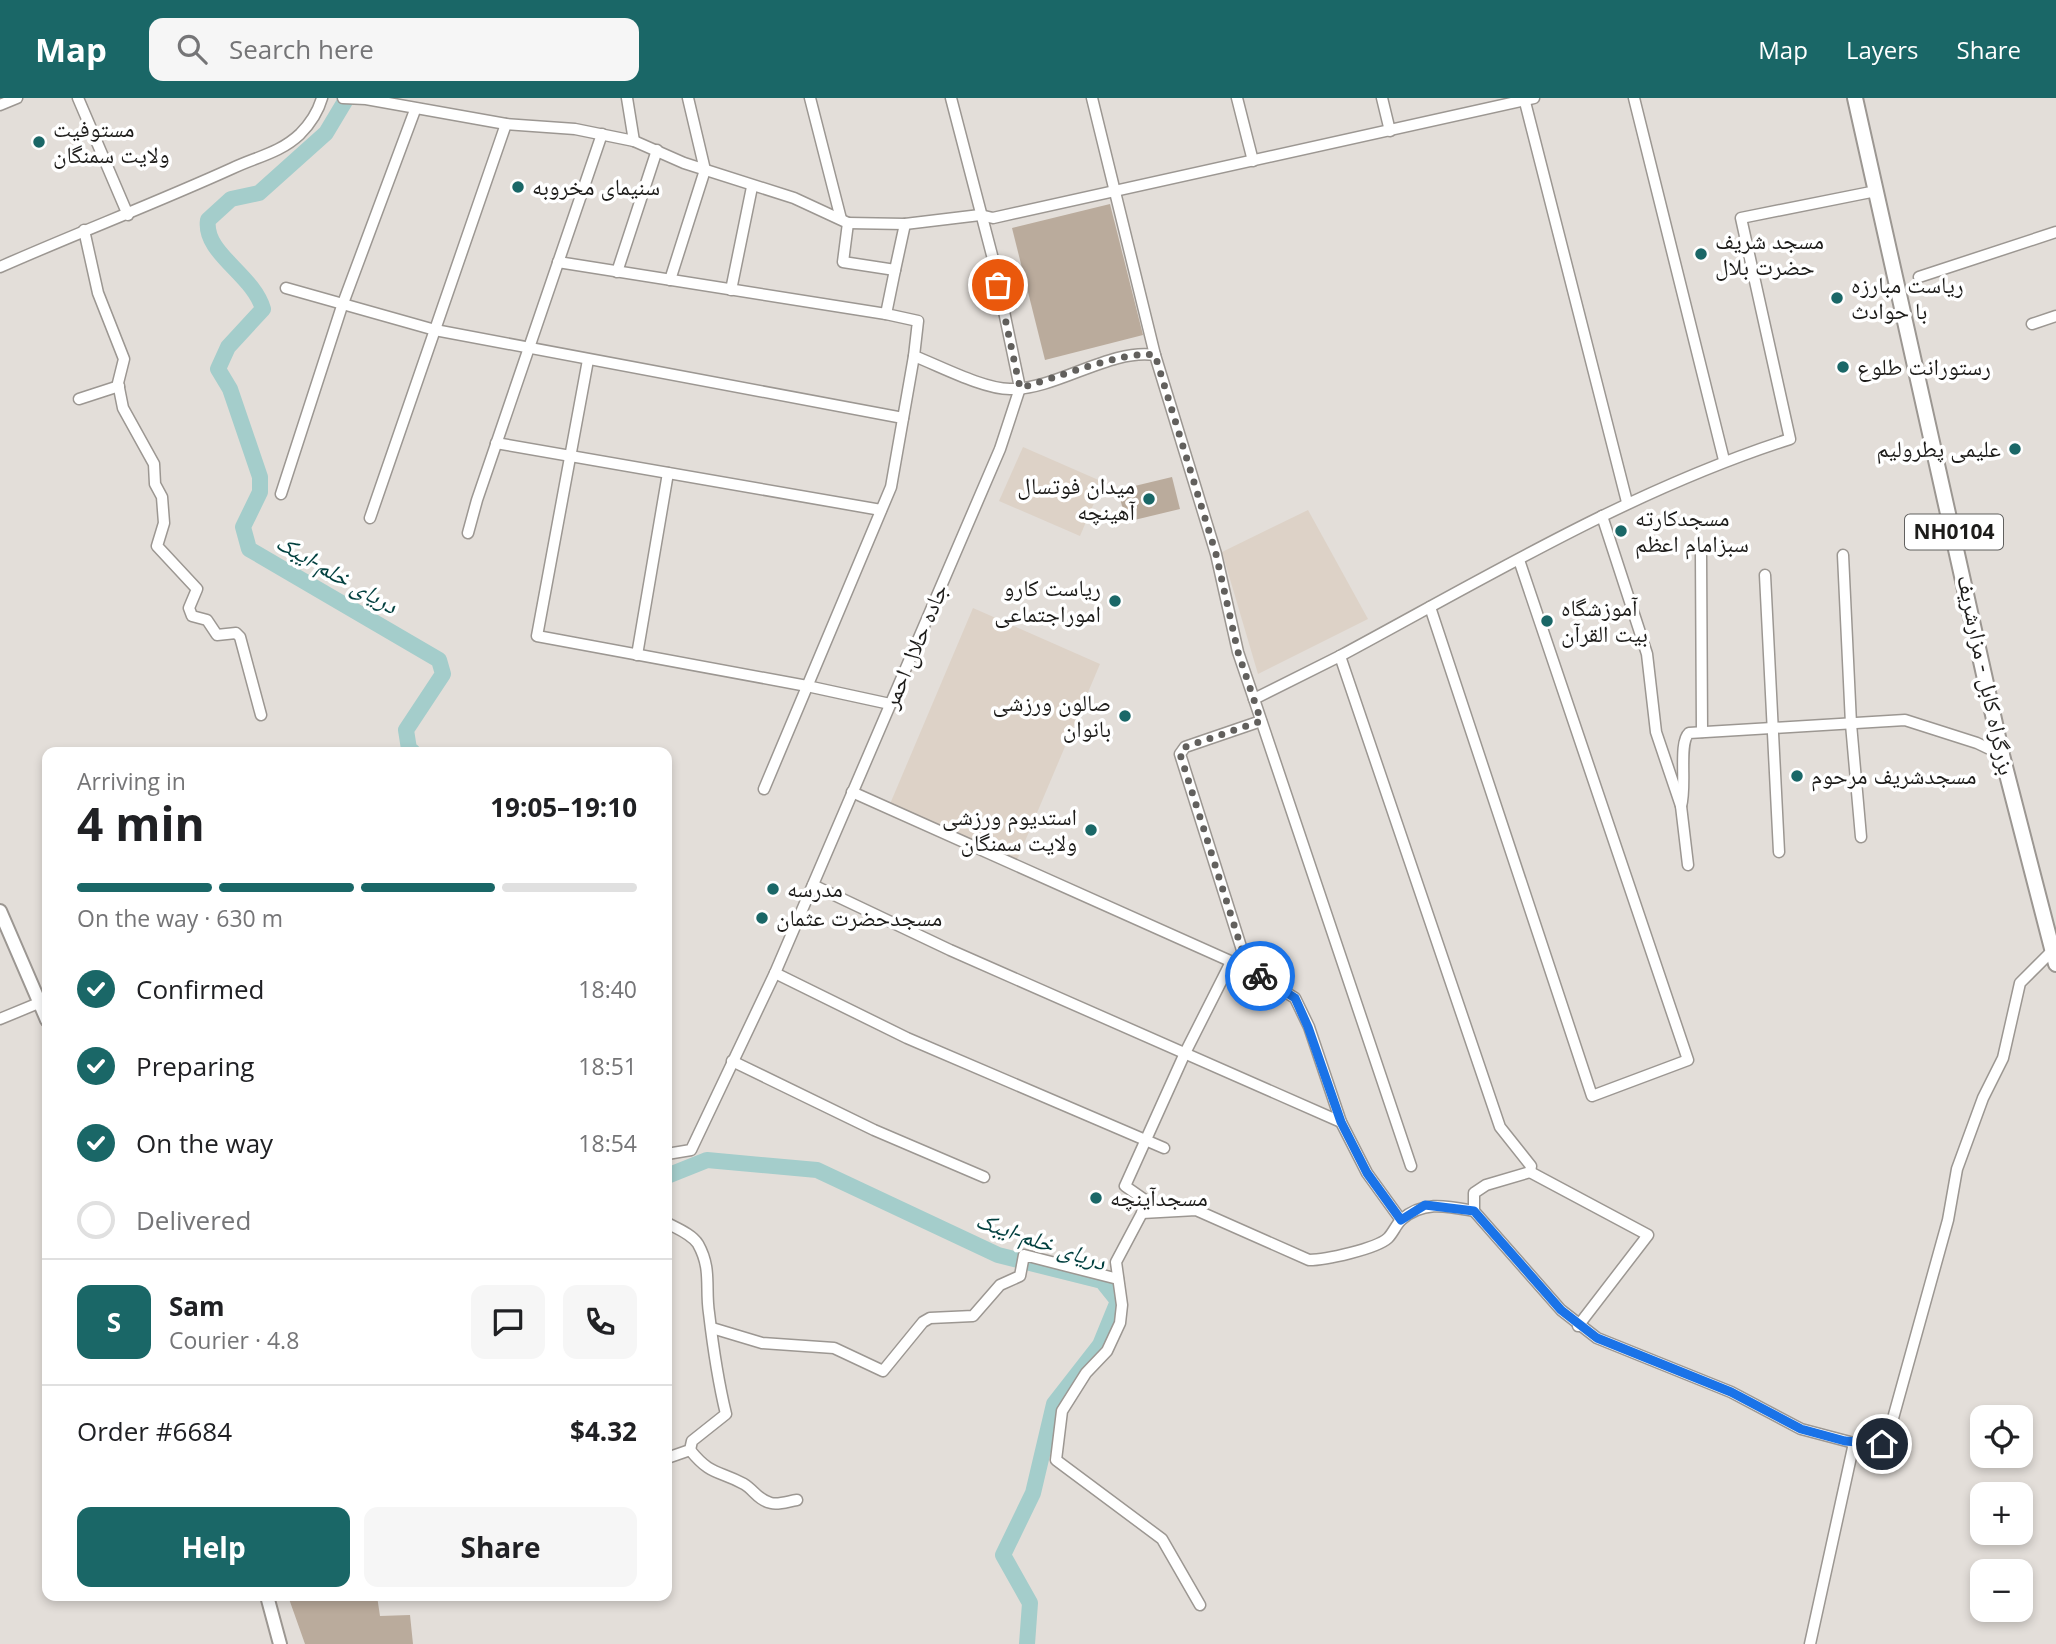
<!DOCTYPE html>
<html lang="en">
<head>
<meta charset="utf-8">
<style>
	:root { --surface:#fff; --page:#f6f6f6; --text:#202124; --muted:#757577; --line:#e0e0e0; --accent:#1a6767 }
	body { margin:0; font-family:"Open Sans","Noto Naskh Arabic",sans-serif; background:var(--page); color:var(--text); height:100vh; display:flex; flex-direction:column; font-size:26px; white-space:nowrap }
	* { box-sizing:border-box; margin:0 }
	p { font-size:23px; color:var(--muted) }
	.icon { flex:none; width:38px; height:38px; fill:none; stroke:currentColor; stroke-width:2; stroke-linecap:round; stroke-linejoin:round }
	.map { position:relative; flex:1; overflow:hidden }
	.sheet { position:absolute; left:42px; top:649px; width:630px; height:854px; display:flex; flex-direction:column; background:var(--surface); border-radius:14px; box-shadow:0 4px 10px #0003 }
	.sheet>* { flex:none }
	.buttons { position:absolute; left:1970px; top:1307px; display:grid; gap:14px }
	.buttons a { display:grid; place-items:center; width:63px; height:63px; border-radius:14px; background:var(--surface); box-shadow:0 4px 10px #0003; font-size:35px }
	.pin { position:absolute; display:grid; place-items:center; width:60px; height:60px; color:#fff; margin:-30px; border:4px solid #fff; border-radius:50%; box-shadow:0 2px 7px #0007 }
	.courier { position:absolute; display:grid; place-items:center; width:70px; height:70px; margin:-35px; border:5px solid #1a73e8; border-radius:50%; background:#fff; color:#222; box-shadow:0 2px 9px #0007 }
	.overview em { font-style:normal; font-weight:700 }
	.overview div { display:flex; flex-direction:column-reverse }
	.overview { display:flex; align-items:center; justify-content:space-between; height:119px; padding:0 35px }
	h1 { font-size:46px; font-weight:700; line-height:52px }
	.bar { display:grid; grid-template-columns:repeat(4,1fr); gap:10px 7px; align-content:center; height:84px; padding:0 35px }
	.bar i { height:9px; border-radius:5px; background:var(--line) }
	.bar .selected { background:var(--accent) }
	.bar p { grid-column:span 4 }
	.line { display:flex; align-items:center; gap:18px; padding:0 35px; border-top:2px solid var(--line) }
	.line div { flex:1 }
	.round { display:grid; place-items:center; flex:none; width:74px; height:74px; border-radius:14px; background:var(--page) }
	ol { padding:0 35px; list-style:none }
	li { display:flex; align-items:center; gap:21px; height:77px }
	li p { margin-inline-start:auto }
	li .icon { padding:7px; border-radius:50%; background:var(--accent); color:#fff; stroke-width:4 }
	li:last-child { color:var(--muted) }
	li i { width:38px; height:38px; border:4px solid var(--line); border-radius:50% }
	.cta { display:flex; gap:14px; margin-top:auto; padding:14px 35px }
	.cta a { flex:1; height:80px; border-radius:14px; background:var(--accent); color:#fff; font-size:28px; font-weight:700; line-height:80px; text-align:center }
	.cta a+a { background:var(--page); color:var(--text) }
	header { display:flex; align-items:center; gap:42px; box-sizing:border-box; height:98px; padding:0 35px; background:var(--accent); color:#fff }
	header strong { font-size:33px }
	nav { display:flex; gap:38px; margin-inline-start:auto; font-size:24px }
	.search { width:490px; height:63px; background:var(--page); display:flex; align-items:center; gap:18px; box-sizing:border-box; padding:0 24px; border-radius:14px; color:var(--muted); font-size:26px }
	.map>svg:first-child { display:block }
</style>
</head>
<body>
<header>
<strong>Map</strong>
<div class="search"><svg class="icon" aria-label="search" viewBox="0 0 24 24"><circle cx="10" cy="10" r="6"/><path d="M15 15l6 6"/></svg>Search here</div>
<nav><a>Map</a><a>Layers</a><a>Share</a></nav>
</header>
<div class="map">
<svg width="2056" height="1546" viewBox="0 0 2056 1546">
	<rect width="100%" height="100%" fill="#e3ded9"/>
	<g fill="#ddd2c7">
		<polygon points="1023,349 1103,384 1080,438 999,403"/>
		<polygon points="1308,412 1368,521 1258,576 1222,454"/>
		<polygon points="973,510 1100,566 1017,762 890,706"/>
	</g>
	<g fill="#baab9c">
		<polygon points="1110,106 1143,237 1045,262 1012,130"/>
		<polygon points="1172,379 1180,411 1126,424 1118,392"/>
		<polygon points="288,1498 377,1498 380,1518 410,1517 413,1546 305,1546"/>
	</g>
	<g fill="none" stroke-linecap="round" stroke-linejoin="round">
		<g stroke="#a4cdcb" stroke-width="16">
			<path d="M 347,0 L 326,35 L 259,95 L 231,101 L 208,122 C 203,155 253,176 263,211 L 228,249 L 218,271 L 230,291 L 260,379 L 260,394 L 243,429 L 249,451 L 439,562 L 443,576 L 406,632 L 409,651 L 413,654"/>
			<polyline points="667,1078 707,1062 817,1072 998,1157 1102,1183 1118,1203 1100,1247 1054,1306 1033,1395 1003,1457 1030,1505 1027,1546"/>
		</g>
		<g stroke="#9c9792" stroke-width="13">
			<g id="minor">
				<polyline points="78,0 128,117"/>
				<path d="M 343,0 L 366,1 L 506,26 L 575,31 L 634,43 L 684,65 L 794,100 L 848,125 L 843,164 L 895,172 L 886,216 L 918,223 L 914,258 C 940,268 983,291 1010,291 C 1056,292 1110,250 1155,257 L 1216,456 L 1238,554 L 1254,601 L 1340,558 L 1500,1029 L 1531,1068 L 1530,1074 L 1486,1087 L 1474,1095 L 1474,1113 L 1561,1212 L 1597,1240 L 1731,1294 L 1801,1331 L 1854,1345 L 1882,1346 L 1887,1342 L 1948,1122 L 1957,1071 L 1983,1000 L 2003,960 L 2020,885 L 2052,853 L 2055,854"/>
				<polyline points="627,0 634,43"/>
				<polyline points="810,0 841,121"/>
				<polyline points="1092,0 1155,257"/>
				<polyline points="1237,0 1253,63"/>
				<polyline points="1382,0 1390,33"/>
				<polyline points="1524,0 1627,404"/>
				<polyline points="1634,0 1724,362"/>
				<polyline points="0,7 17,0"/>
				<polyline points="848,125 905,126 980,117 993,120 1534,0"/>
				<polyline points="84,132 98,195 124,261 118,285 123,310 154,366 155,386 162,399 164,425 157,448 197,491 189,510 192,518 207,522 217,537 236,535 240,539 261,617"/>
				<polyline points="558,164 886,216"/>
				<path d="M 0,169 C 77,135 156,105 233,70 C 256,59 280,55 300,36 C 310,26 318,14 322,0"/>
				<polyline points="895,172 905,126"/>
				<polyline points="617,174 657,52"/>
				<polyline points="1919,179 2056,134"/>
				<polyline points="670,182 705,72 688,0"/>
				<polyline points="286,190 435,232 903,320"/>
				<polyline points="731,192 752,89"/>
				<polyline points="2032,226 2056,218"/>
				<polyline points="588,262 537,538 807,588 890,606"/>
				<polyline points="79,301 119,288"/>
				<polyline points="496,345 881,412"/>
				<polyline points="281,396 342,208 415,12"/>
				<polyline points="1602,418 1647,556 1656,634 1681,708 1688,767"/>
				<polyline points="370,420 506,26"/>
				<polyline points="468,435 477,402 602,36"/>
				<polyline points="1701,456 1702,634"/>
				<polyline points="1843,457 1851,626 1861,739"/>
				<polyline points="1765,477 1779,754"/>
				<polyline points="1430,509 1592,998 1688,962 1519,462"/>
				<polyline points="637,557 668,375"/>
				<path d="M 1340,558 C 1487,479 1631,392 1790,341 L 1741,120 L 1876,93"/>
				<polyline points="1254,601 1411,1068"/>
				<polyline points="764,691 891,389 914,258"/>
				<polyline points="852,694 1248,871 1295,900 1309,929 1341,1024 1367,1075 1401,1122"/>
				<path d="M 1681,708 C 1687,688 1678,645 1689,635 L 1905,622 L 1977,645 L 2002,657"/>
				<polyline points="813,787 950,852 1341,1024"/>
				<polyline points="1248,871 1180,656 1185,649 1261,623"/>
				<polyline points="775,875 907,940 1164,1050"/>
				<polyline points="0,921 41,904"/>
				<polyline points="732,963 874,1032 984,1079"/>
				<polyline points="667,1056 691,1052 775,875 1000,351 1020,290 993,161 951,0"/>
				<polyline points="1530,1074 1648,1137 1578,1228"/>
				<path d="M 1142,1115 L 1196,1112 L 1309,1162 C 1325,1162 1376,1151 1388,1140 C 1393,1135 1396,1127 1401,1122 C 1423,1102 1447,1108 1474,1113"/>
				<path d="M 667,1125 C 676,1130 692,1136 698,1146 C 712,1171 705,1189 709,1215 C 713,1249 718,1283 726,1316 L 692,1343 L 690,1352 L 667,1360"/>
				<polyline points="712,1230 762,1245 834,1250 883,1273 923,1224 930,1220 973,1218 1000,1187 1020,1178 1024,1157 1118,1181"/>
				<path d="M 690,1352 C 711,1378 718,1372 744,1386 C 754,1392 758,1402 771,1405 C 779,1407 789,1403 797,1402"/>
				<polyline points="1200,1507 1162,1441 1056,1362 1062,1313 1086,1275 1107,1253 1120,1225 1122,1207 1116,1164 1142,1115 1145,1102 1125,1088 1185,955 1231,864"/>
				<polyline points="1810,1546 1854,1345"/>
			</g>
		</g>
		<g stroke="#9c9792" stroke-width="16">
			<g id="major">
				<polyline points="0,813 47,922"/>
				<polyline points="267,1498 280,1546"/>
			</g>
		</g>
		<g stroke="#9c9792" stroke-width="18">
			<polyline id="highway" points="1855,0 2002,657 2056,866"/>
		</g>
		<use href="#minor" stroke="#fff" stroke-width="10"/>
		<use href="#major" stroke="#fff" stroke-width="12"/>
		<use href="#highway" stroke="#fff" stroke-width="14"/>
	</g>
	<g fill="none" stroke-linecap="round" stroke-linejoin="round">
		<path stroke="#62605d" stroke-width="7" stroke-dasharray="0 12.6" d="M 998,187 L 1020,290 C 1054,281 1124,252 1155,257 L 1216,456 L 1238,554 L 1261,623 L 1185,649 L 1180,656 L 1248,871 L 1260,878"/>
		<polyline stroke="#1a73e8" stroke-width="9" points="1260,878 1295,900 1308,929 1341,1024 1367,1075 1401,1122 1425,1107 1474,1113 1561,1212 1597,1240 1731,1294 1801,1331 1845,1343 1882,1346"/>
	</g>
	<g fill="#1a6767" stroke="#fff" stroke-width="2.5">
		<circle cx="39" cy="44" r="7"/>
		<circle cx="518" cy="89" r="7"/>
		<circle cx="1701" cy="156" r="7"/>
		<circle cx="1837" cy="200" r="7"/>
		<circle cx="1843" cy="269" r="7"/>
		<circle cx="2015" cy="351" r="7"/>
		<circle cx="1149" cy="401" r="7"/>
		<circle cx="1621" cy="433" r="7"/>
		<circle cx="1115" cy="503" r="7"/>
		<circle cx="1547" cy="523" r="7"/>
		<circle cx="1125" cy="618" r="7"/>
		<circle cx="1797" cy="678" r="7"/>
		<circle cx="1091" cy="732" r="7"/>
		<circle cx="773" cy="791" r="7"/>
		<circle cx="762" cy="820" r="7"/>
		<circle cx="1096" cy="1100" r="7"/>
	</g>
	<g text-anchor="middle" stroke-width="7" stroke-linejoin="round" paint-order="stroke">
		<rect fill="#fff" stroke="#61605f" stroke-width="2" x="1905" y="416.5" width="98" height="35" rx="5"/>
		<g font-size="21" font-weight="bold" fill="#1d1c1a">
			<text x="1954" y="441">NH0104</text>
		</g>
		<g font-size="23" fill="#1d1c1a" stroke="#fff" text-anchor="start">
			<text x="53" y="39">مستوفیت<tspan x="53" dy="26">ولایت سمنگان</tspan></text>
			<text x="532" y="97">سنیمای مخروبه</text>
			<text x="1715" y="151">مسجد شریف<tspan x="1715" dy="26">حضرت بلال</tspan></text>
			<text x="1851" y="195">ریاست مبارزه<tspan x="1851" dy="26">با حوادث</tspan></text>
			<text x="1857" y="277">رستورانت طلوع</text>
			<text x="2001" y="359" text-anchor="end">علیمی پطرولیم</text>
			<text x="1135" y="396" text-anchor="end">میدان فوتسال<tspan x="1135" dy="26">آهینچه</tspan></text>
			<text x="1635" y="428">مسجدکارته<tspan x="1635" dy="26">سبزامام اعظم</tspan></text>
			<text x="1101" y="498" text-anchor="end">ریاست کارو<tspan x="1101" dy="26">اموراجتماعی</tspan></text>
			<text x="1561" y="518">آموزشگاه<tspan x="1561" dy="26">بیت القرآن</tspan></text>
			<text x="1111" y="613" text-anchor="end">صالون ورزشی<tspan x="1111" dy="26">بانوان</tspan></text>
			<text x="1811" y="686">مسجدشریف مرحوم</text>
			<text x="1077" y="727" text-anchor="end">استدیوم ورزشی<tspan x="1077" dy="26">ولایت سمنگان</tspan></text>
			<text x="787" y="799">مدرسه</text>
			<text x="776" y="828">مسجدحضرت عثمان</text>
			<text x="1110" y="1108">مسجدآینچه</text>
		</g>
		<g font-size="23" fill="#1d1c1a" stroke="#fff">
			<text transform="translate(915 548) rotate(-67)" y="8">جاده حلال احمر</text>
			<text transform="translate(1986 577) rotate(78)" y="8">بزرگراه کابل - مزارشریف</text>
		</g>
		<g font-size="24" font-style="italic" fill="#003f3e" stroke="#fff">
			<text transform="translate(337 476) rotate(30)" y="8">دریای خلم-ایبک</text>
			<text transform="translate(1041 1143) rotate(19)" y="8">دریای خلم-ایبک</text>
		</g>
	</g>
</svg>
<div class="buttons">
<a><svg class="icon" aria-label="locate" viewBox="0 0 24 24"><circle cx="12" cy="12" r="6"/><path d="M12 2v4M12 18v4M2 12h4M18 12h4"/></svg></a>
<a>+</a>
<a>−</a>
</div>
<div class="pin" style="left:998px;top:187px;background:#ea580c"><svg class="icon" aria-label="bag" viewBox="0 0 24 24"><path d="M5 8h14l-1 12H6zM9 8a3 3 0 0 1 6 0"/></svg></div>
<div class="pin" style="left:1882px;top:1346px;background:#1f2937"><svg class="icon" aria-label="home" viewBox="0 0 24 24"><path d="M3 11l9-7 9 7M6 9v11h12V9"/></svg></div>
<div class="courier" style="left:1260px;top:878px"><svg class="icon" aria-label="bike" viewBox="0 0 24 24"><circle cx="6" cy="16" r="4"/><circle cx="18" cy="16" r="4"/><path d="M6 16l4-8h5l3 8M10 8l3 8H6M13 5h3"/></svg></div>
<section class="sheet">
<div class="overview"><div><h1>4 min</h1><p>Arriving in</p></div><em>19:05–19:10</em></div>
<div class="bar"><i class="selected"></i><i class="selected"></i><i class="selected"></i><i></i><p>On the way · 630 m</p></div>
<ol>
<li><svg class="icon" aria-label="check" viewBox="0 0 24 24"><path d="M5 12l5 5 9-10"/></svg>Confirmed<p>18:40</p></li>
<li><svg class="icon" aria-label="check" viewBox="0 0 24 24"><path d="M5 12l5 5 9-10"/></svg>Preparing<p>18:51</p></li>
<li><svg class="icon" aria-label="check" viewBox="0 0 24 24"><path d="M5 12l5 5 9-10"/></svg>On the way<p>18:54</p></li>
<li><i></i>Delivered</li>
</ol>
<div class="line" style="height:126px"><b class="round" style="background:var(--accent);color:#fff">S</b><div><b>Sam</b><p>Courier · 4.8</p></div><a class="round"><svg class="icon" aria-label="chat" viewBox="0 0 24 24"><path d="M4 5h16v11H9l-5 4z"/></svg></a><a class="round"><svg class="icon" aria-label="phone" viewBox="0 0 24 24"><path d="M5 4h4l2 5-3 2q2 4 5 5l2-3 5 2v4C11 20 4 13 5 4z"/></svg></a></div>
<div class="line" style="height:91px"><div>Order #6684</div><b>$4.32</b></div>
<div class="cta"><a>Help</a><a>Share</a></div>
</section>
</div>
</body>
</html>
